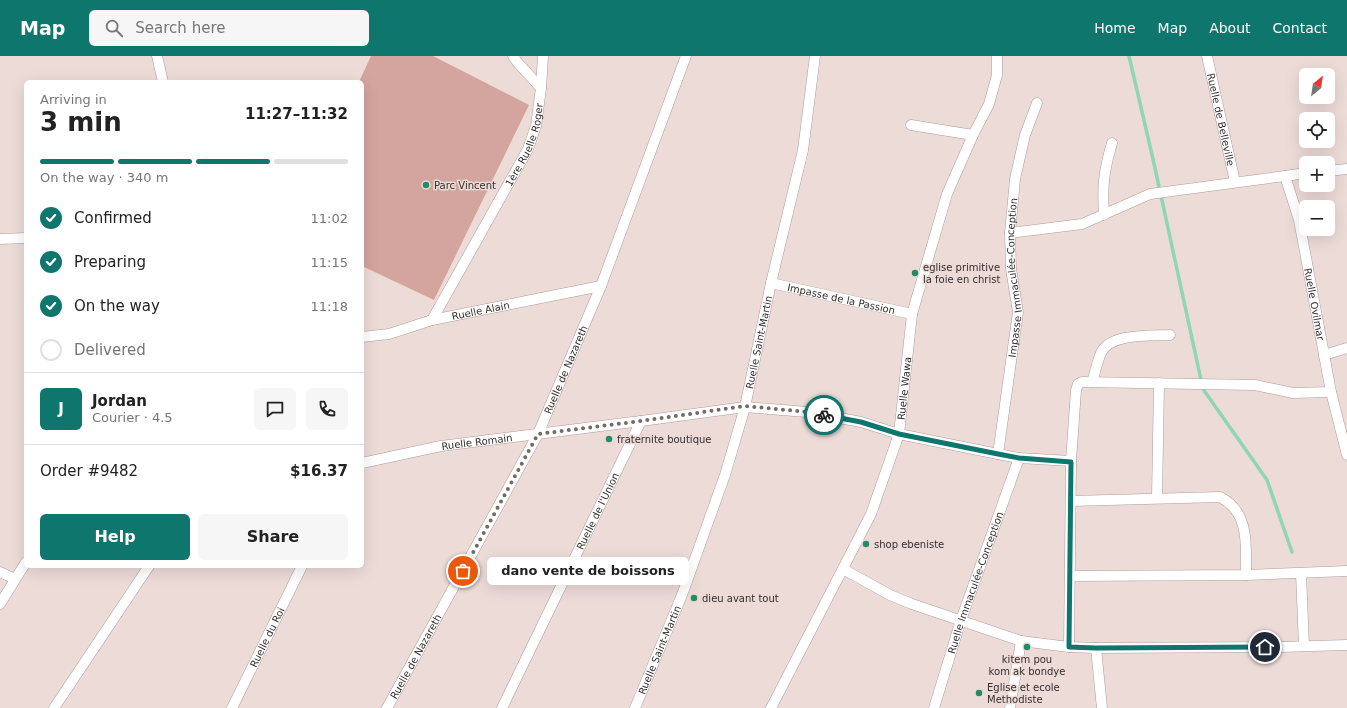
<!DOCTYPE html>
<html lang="en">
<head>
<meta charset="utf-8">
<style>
	:root { --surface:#fff; --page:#f6f6f6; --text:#222; --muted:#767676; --line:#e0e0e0; --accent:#0f766e }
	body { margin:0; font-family:"DejaVu Sans",sans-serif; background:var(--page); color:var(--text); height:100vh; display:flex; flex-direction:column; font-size:15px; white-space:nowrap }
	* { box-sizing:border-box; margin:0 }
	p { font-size:13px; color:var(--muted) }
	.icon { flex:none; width:22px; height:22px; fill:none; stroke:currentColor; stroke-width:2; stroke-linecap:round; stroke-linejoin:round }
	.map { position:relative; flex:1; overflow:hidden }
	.side { position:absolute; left:24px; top:24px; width:340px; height:488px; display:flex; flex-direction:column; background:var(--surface); border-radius:6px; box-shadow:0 4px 16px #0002 }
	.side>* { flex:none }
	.needle { width:26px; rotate:30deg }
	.tools { position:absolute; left:1299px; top:12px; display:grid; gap:8px }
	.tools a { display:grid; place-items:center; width:36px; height:36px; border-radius:6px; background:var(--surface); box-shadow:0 4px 16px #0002; font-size:20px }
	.pin { position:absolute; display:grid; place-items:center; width:34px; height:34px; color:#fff; margin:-17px; border:2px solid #fff; border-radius:50%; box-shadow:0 1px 4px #0007 }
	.courier { position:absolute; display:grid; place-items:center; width:40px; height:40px; margin:-20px; border:3px solid #0f766e; border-radius:50%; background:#fff; color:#222; box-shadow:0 1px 5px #0007 }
	.bubble { position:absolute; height:28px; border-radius:6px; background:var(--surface); box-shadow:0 4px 16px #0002; font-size:13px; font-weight:800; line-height:28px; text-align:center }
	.head em { font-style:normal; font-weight:800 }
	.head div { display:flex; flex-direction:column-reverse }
	.head { display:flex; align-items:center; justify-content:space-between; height:68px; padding:0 16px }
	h1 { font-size:26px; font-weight:800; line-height:30px }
	.bar { display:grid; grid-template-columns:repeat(4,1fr); gap:6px 4px; align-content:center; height:48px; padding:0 16px }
	.bar i { height:5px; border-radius:3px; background:var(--line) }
	.bar .on { background:var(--accent) }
	.bar p { grid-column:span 4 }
	.line { display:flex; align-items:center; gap:10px; padding:0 16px; border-top:1px solid var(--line) }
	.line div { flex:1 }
	.round { display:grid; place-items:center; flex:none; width:42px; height:42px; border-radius:6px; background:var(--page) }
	ol { padding:0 16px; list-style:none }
	li { display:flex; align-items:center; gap:12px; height:44px }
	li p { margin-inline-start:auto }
	li .icon { padding:4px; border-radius:50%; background:var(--accent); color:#fff; stroke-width:4 }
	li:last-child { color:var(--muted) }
	li i { width:22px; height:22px; border:2px solid var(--line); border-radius:50% }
	.cta { display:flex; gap:8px; margin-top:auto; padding:8px 16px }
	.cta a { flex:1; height:46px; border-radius:6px; background:var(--accent); color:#fff; font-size:16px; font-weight:800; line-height:46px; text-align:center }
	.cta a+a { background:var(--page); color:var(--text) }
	header { display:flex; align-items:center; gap:24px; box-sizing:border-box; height:56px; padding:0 20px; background:var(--accent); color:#fff }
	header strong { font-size:19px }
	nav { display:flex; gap:22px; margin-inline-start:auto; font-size:14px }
	.search { width:280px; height:36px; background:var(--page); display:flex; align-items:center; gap:10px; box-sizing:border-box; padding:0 14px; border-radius:6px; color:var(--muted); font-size:15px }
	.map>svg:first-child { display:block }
</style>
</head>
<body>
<header>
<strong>Map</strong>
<div class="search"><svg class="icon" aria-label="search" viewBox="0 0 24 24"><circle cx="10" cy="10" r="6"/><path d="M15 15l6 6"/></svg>Search here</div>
<nav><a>Home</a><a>Map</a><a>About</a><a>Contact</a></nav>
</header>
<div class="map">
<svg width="1347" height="652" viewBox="0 0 1347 652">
	<rect width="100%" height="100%" fill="#eddbd8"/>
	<polygon fill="#d4a49e" points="371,0 433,0 529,49 434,244 362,210 362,26 359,26"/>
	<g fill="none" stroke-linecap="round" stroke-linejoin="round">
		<polyline stroke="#8fd5b6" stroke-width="3.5" points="1129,0 1153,103 1203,333 1267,424 1292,496"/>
		<g stroke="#ad9c9a" stroke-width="11">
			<g id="minor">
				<polyline points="157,0 163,26"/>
				<path id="s1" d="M 1207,0 L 1235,126"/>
				<polyline points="541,32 543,0"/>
				<polyline points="911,69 973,79"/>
				<polyline points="1328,115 1347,113"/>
				<path id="s2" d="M 1306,117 L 1285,120 L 1299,164 L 1331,336 L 1347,399"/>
				<path d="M 1104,159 C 1102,130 1104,114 1112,87"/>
				<polyline points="1010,177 1082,168 1150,138 1285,120"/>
				<polyline points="0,183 26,182"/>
				<path id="s3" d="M 771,227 L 912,258"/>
				<path id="s4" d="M 432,264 L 528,93 L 536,70 L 541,32 L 518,7 L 513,0"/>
				<path id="s5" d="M 362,281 L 389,278 L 432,264 L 601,230"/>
				<polyline points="1324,299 1347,292"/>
				<path d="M 1092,326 C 1095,317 1097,306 1101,297 C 1110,277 1151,280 1170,279"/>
				<path id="s6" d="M 998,398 L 1018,256 L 1011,213 L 1010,177 L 1015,123 L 1025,79 L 1037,47"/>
				<path id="s7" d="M 362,407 L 441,390 L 641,365 L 745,351 L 807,356 L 861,366 L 899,378 L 998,398 L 1019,402 L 1071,405"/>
				<polyline points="1157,442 1159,327"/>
				<path d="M 1071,445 L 1220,441 C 1250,456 1246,490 1246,519"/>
				<polyline points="843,513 890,539 912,548 1021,585 1069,591 1096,592 1280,591 1347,589"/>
				<polyline points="0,516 15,523"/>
				<polyline points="1301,517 1304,590"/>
				<polyline points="1070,520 1246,519 1347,515"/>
				<polyline points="0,548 26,506"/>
				<polyline points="1069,591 1071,405 1076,334 1078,328 1082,326 1255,329 1293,337 1331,336"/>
				<polyline points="1096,592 1102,652"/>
				<polyline points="54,652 149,510"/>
				<path id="s8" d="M 232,652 L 302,510"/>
				<path id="s9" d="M 387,652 L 538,378 L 601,230 L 686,0"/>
				<path id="s10" d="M 502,652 L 641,365"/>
				<path id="s11" d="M 635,652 L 682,539 L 725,419 L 745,351 L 771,227 L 803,94 L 815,0"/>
				<path id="s12" d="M 771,652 L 871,458 L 899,378 L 912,258 L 947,138 L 973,79 L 989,48 L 997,19 L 997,0"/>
				<path id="s13" d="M 934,652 L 961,564 L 1019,402"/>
				<polyline points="1010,652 1021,585"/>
			</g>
		</g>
		<use href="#minor" stroke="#fff" stroke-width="10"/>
	</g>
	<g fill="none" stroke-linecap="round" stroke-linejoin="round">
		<polyline stroke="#756a68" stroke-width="4" stroke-dasharray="0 7.2" points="463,515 538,378 641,365 745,350 807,356 824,359"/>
		<polyline stroke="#0f766e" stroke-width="5" points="824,359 861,366 899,378 998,398 1019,402 1071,406 1069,591 1096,592 1265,591"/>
	</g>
	<g fill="#248b67" stroke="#eddbd8" stroke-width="1.5">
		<circle cx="426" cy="129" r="4"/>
		<circle cx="915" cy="217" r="4"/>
		<circle cx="609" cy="383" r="4"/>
		<circle cx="866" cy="488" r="4"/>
		<circle cx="694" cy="542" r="4"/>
		<circle cx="1027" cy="591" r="4"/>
		<circle cx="979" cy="637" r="4"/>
	</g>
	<g text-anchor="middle" stroke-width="3" stroke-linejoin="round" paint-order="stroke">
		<g font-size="10" fill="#342d2c" stroke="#eddbd8">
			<text dy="4" stroke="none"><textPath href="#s1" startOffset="65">Ruelle de Belleville</textPath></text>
			<text dy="4" stroke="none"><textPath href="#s4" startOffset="199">1ère Ruelle Roger</textPath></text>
			<text dy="4" stroke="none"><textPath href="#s6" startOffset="178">Impasse Immaculée-Conception</textPath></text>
			<text dy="4" stroke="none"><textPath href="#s3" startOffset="72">Impasse de la Passion</textPath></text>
			<text dy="4" stroke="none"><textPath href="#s2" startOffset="153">Ruelle Ovilmar</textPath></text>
			<text dy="4" stroke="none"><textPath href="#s5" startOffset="122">Ruelle Alain</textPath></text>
			<text dy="4" stroke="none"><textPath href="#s11" startOffset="387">Ruelle Saint-Martin</textPath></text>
			<text dy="4" stroke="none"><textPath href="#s9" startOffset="383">Ruelle de Nazareth</textPath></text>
			<text dy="4" stroke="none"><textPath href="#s12" startOffset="349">Ruelle Wawa</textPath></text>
			<text dy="4" stroke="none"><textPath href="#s7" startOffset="117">Ruelle Romain</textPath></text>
			<text dy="4" stroke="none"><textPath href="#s10" startOffset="219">Ruelle de l'Union</textPath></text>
			<text dy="4" stroke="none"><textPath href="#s13" startOffset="132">Ruelle Immaculée-Conception</textPath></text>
			<text dy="4" stroke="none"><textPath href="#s8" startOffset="79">Ruelle du Roi</textPath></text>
			<text dy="4" stroke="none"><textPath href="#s11" startOffset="63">Ruelle Saint-Martin</textPath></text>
			<text dy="4" stroke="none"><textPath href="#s9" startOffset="59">Ruelle de Nazareth</textPath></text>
		</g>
		<g font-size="10" fill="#342d2c" stroke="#eddbd8" text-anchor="start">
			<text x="434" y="133">Parc Vincent</text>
			<text x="923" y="215">eglise primitive<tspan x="923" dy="12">la foie en christ</tspan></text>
			<text x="617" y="387">fraternite boutique</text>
			<text x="874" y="492">shop ebeniste</text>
			<text x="702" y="546">dieu avant tout</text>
			<text x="1027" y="607" text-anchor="middle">kitem pou<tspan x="1027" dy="12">kom ak bondye</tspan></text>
			<text x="987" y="635">Eglise et ecole<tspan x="987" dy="12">Methodiste</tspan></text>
		</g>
	</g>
</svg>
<div class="tools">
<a><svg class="needle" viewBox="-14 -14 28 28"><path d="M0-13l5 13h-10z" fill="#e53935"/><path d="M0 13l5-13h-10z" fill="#767676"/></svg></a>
<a><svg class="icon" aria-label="locate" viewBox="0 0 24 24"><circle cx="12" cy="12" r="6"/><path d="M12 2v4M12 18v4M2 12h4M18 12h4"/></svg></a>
<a>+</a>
<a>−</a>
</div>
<div class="pin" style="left:463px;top:515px;background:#ea580c"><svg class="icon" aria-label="bag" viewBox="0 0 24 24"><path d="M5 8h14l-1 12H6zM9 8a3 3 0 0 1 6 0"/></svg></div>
<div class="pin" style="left:1265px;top:591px;background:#1f2937"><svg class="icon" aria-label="home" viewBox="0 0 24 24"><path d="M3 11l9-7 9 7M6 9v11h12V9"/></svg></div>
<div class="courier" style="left:824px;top:359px"><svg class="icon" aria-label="bike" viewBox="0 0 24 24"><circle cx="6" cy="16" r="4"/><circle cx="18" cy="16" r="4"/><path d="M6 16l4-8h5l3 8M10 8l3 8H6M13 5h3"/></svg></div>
<div class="bubble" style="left:487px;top:501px;width:202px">dano vente de boissons</div>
<section class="side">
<div class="head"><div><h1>3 min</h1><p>Arriving in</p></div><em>11:27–11:32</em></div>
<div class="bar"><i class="on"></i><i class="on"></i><i class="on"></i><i></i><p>On the way · 340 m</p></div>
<ol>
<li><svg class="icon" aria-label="check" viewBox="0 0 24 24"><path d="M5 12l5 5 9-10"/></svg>Confirmed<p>11:02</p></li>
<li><svg class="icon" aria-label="check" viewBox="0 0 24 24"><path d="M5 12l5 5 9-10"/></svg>Preparing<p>11:15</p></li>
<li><svg class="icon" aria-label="check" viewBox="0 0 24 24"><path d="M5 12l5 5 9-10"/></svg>On the way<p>11:18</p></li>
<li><i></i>Delivered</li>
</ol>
<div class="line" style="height:72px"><b class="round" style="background:var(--accent);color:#fff">J</b><div><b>Jordan</b><p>Courier · 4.5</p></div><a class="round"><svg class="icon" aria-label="chat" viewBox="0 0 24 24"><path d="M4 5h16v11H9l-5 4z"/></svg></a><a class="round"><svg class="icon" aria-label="phone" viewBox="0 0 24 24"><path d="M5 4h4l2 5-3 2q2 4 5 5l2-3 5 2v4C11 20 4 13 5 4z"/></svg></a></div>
<div class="line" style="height:52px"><div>Order #9482</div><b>$16.37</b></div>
<div class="cta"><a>Help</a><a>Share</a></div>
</section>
</div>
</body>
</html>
